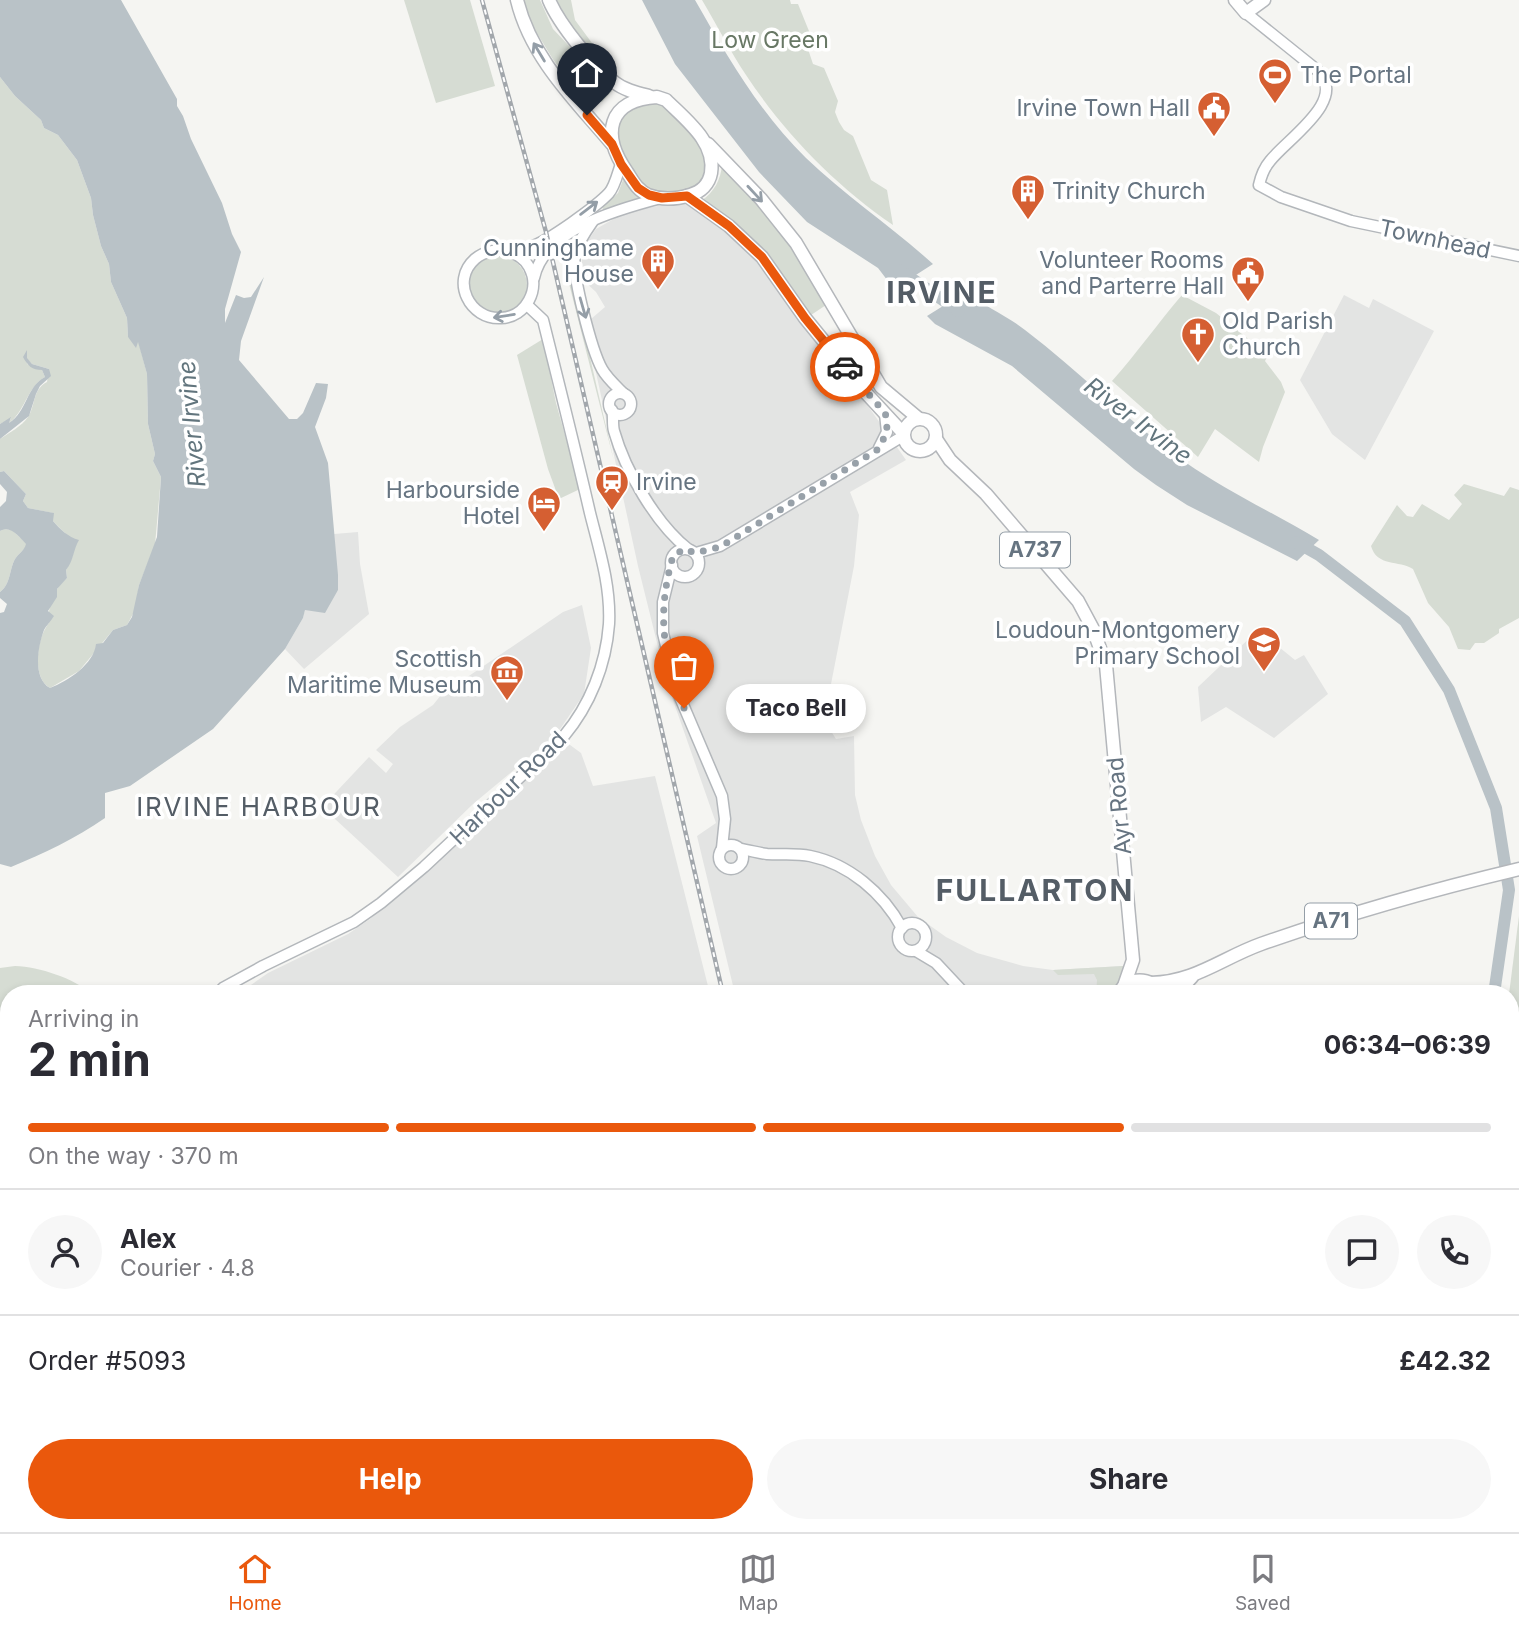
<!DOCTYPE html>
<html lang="en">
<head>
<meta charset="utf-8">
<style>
	:root { --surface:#fff; --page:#f7f7f7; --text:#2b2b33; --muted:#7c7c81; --line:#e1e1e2; --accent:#ea580c }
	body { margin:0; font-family:Inter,sans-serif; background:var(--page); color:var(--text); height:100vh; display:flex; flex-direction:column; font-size:26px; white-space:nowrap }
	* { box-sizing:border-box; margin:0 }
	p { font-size:23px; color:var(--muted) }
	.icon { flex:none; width:38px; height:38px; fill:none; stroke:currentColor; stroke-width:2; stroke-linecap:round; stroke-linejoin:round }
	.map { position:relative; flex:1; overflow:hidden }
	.sheet { position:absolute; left:0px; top:985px; width:1519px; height:548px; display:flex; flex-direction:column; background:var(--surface); border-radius:28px 28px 0 0; box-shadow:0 4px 10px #0003 }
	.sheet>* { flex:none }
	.pin { position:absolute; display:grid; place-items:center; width:60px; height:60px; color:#fff; margin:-72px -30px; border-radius:50% 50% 50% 0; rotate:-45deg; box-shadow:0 0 7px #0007 }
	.pin .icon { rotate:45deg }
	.courier { position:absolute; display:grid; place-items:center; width:70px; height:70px; margin:-35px; border:5px solid #ea580c; border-radius:50%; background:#fff; color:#222; box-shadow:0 2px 9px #0007 }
	.bubble { position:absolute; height:49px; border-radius:24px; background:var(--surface); box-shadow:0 4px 10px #0003; font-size:23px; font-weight:700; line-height:49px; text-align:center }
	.summary em { font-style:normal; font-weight:700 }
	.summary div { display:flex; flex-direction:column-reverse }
	.summary { display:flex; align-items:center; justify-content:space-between; height:119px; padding:0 28px }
	h1 { font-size:46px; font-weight:700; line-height:52px }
	.bar { display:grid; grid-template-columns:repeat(4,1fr); gap:10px 7px; align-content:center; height:84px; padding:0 28px }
	.bar i { height:9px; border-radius:5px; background:var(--line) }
	.bar .active { background:var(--accent) }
	.bar p { grid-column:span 4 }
	.line { display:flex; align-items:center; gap:18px; padding:0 28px; border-top:2px solid var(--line) }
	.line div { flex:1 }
	.round { display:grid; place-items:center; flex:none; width:74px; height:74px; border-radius:37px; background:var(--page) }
	.cta { display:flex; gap:14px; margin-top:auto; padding:14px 28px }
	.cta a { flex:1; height:80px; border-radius:42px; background:var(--accent); color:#fff; font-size:28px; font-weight:700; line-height:80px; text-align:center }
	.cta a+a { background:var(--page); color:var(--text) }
	.dock { display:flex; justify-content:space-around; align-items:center; height:98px; border-top:2px solid var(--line); background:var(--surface); font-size:19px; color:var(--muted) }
	.dock a { display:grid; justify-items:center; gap:4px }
	.dock .active { color:var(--accent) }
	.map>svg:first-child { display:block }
</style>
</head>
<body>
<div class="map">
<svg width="1519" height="1532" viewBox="0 0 1519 1532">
	<rect width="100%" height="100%" fill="#f5f5f2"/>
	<g fill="#e3e4e3">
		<polygon points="679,202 700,207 753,250 794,301 906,460 850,492 859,515 854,566 824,720 836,739 854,736 855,795 861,820 875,856 891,885 918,917 946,937 977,953 1023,966 1053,970 1123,966 1109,994 735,994 697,836 716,823 667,683 638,566 590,345 596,341 591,319 605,307 596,292 585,282 582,268 582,249 596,229 626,212"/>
		<polygon points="1344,295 1369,308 1373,299 1434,331 1365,460 1332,434 1300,380"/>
		<polygon points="358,532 360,564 369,614 304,669 285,649 303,618 305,609 338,590 334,534"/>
		<polygon points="582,605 591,648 584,694 556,735 473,804 398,877 322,807 369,757 386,773 393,764 376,750 400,727 433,705 441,695 563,612"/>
		<polygon points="1258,630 1295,660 1304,655 1328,694 1274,738 1226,707 1201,722 1198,687"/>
		<polygon points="566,742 581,753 593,786 655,776 710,994 244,994 248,987 268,973 348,934 370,919"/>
		<polygon points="364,1524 841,1524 843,1532 368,1532"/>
	</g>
	<g fill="#d6dcd3">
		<polygon points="404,0 470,0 495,86 436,103"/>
		<polygon points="524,0 540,0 553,29 612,91 602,102 585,98 554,61 529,20"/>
		<polygon points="555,0 571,0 575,20 603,58 595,56 564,16"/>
		<path d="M 702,0 L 790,0 L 791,4 L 798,4 L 811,36 L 807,46 L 813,64 L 824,68 L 838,101 L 835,112 L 839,122 L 844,130 L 853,136 L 871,180 L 887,190 L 893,225 C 835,185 785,134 746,75 C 730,51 717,25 702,0 Z"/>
		<path d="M 0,77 L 15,96 L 41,120 L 44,128 L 58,135 L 77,160 L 91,198 L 93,215 L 101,246 L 109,264 L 111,282 L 127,318 L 128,337 L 138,340 L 147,374 L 148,424 L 155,454 L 153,461 L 161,477 L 155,545 L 139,585 L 135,610 L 127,625 L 113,630 L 79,671 L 50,688 C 31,678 37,637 49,623 C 47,607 54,588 67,578 L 66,570 C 82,540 72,542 53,521 L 53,513 L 28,508 L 23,501 L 26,494 L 4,471 L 0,472 L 0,439 C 9,433 22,426 28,417 C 36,405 32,390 47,382 L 49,369 L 32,364 L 26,358 L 26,352 L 27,364 L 42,370 L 45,377 C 27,387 25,412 8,424 L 11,418 L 0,424 Z"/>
		<polygon points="659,103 668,107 703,145 710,170 697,189 663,195 640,185 617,140 618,122 631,107"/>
		<path d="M 722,164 L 791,244 L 826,305 L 808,317 L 800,303 L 701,201 C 714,192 721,180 722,164 Z"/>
		<polygon points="623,180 641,201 605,213 602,207 618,193"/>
		<polygon points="569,247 582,323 614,461 561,252"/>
		<circle cx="498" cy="285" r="29"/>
		<path d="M 1182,295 L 1216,313 L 1268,355 L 1265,361 L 1281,382 L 1285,392 L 1263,447 L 1259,462 L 1215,429 L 1198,457 L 1112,381 C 1137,353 1158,323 1182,295 Z"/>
		<polygon points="543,339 556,403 580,489 559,499 548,469 517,355"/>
		<path d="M 1464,484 L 1504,496 L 1510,487 L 1519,490 L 1519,618 L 1499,629 L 1499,633 L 1484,643 L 1475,643 L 1470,650 L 1458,649 L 1449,627 L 1428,603 L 1413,569 C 1399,560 1377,567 1371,546 L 1397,505 L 1407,516 L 1413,517 L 1422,504 L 1449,520 L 1462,504 L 1454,495 Z"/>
		<path d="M 4,529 L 12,530 L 27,544 C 24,551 19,553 15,559 C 9,570 11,584 0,592 L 0,531 Z"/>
		<polygon points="1519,916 1519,1313 1510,1318 1509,994"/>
		<path d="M 15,966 C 40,967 73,978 92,994 L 9,994 L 9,1524 L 242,1524 L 244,1532 L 0,1532 L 0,968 Z"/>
		<polygon points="1123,966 1123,977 1111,994 1096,994 1097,980 1094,974 1058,975 1053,970"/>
		<polygon points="254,1524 361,1524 362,1532 256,1532"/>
		<polygon points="858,1524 1244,1524 1246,1532 860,1532"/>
	</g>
	<g fill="#b9c2c7">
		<path d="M 0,0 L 121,0 L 177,99 L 177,106 L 183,116 L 191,139 L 222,203 L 232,234 L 241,252 L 225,309 L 225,323 L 236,295 L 244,298 L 251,297 L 264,277 L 241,341 L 239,360 L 289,419 L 297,419 L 303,413 L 316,383 L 328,384 L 326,398 L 315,427 L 328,463 L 338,575 L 338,590 L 325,613 L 305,610 L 303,618 L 285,649 L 213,729 L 130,786 L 105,793 L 105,818 C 75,839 44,853 11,867 L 0,864 L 0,613 L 4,612 L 7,604 L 0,598 L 0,592 C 11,584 9,570 15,559 C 19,553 24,551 26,544 C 19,537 11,525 0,531 L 0,507 L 6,501 L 7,492 L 0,484 L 0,472 L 4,471 L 26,494 L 23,501 L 28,508 L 54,513 L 53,521 C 60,529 68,537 79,540 C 73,550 74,560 66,570 L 67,578 L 57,589 L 57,597 L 48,611 L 54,616 C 51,621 46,626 44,630 C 38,646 32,678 50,688 C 68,681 94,664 96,644 L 103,643 L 113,630 L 127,625 L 132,617 L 139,585 L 157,537 L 161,477 L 153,461 L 155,454 L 148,424 L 147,374 L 138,342 L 136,348 L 128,337 L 127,318 L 111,282 L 109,264 L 101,246 L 93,215 L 91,198 L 77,160 L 58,135 L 44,128 L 41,120 L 15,96 L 0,77 Z"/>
		<path d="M 642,0 L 695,0 C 727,56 759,112 806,158 C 846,196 892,227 933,264 L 894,289 L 878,268 L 807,222 L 759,172 L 675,64 Z"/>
		<path d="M 967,291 C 984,307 1006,315 1025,330 C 1080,372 1129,422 1185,462 C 1228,492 1274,513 1319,540 L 1297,561 L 1187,505 L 1156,485 L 1134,469 L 1012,366 L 935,324 L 927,316 Z"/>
		<path d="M 27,350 L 27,358 L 32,364 L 49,369 L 51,376 L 40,386 L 36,394 L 29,416 L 0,439 L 0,424 L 11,417 L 9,423 C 27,412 26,387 45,377 L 42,370 C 32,370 28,366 23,357 Z"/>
	</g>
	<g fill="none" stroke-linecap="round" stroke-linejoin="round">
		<g stroke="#b9c2c7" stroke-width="12">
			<polyline points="899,270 959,311"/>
			<polyline points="1296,542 1319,555 1405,621 1449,690 1496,808 1509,890 1494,994"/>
			<polyline points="1510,1322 1519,1318"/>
			<polyline points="1510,1420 1519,1432"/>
		</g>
		<g stroke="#b3b7bb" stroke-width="13">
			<g id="secondary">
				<path d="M 1246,13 L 1317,70 C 1349,100 1288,138 1270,161 C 1264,168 1261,176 1259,185 L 1281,197 L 1351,221 L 1519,256"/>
				<path d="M 593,221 C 586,231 578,242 575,254 C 571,273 592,351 602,369 C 607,378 615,385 623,393"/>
				<path d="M 509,251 C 517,255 525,259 529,267 C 541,289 526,317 501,318 C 470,320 450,281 475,259 C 491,245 511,253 530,247 C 547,242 597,206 609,193 C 615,186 618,172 621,164"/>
				<path d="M 534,278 C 544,229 619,209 661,198"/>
				<circle cx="620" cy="404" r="11"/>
				<path d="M 612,410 C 614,417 612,424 614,431 C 625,470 656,524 688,549"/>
				<polyline points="879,448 887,432 885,414"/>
				<circle cx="685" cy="563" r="14"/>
				<polyline points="696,553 720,546 903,436"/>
				<polyline points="672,565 663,602 663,633 676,688 722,796 725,819 722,848"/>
				<circle cx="731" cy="857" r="12"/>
				<path d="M 740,849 C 749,850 758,853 767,854 C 782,855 796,853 810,856 C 849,864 883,893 902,928"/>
				<circle cx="912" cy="937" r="14"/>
				<polyline points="916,951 936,963 965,994"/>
				<path d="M 217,994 L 223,988 L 263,966 L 354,922 L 381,903 L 424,867 L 564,736 C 590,705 606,665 609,624 C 611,586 599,549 590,513 C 575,448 559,384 543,320 L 527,305"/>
				<polyline points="240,1524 242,1532"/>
			</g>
		</g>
		<g stroke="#b4b7bb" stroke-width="15">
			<g id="primary">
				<path d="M 517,0 C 531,58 575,100 612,144"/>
				<path d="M 549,0 C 559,24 593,66 614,82 C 624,90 637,93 649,96"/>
				<polyline points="1235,0 1246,13 1264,0"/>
				<path d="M 657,97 L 666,100 C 686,120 716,142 711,173 C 709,184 701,192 690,195 C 677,199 661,200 648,195 C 637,190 633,181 627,172 C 601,135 607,100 657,97 Z"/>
				<polyline points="708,144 761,199 796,243 881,387 918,418"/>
				<polyline points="687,196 729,226 762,257 805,318 866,393 903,433"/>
				<circle cx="920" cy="435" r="16"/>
				<polyline points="936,439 950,460 986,494 1078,601 1093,629 1106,665 1133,960 1124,986"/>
				<path d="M 1151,983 C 1195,982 1222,958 1261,944 C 1346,914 1431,890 1519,869"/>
				<path d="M 1118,994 C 1129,976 1150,976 1162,994"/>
				<polyline points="1176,994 1192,977"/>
				<polyline points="1258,1524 1262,1532"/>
			</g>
		</g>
		<use href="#secondary" stroke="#fff" stroke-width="10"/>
		<use href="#primary" stroke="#fff" stroke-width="12"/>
		<g stroke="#a2a7ac" stroke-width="4.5">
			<g id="rail">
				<polyline points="482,0 546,232 723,994"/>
				<polyline points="848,1524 850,1532"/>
			</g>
		</g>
		<use href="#rail" stroke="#fff" stroke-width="2" stroke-dasharray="5" stroke-linecap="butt"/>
	</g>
	<defs><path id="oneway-shaft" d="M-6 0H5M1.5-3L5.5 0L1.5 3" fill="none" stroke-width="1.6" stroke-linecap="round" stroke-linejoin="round" transform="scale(1.75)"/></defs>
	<g stroke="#949ea7">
		<use href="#oneway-shaft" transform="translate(539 52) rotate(-121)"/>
		<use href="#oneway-shaft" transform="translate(755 194) rotate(47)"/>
		<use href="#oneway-shaft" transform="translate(589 208) rotate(-37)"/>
		<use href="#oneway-shaft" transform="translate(583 308) rotate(74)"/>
		<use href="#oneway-shaft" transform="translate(504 316) rotate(171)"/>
	</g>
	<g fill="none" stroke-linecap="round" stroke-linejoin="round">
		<path stroke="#98a1a9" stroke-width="7" stroke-dasharray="0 12.6" d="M 684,708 C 662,654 657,612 673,556 L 684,549 L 695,553 L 720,547 L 877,450 C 885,438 890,427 885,413 L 845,367"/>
		<polyline stroke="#ea580c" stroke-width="9" points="587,115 612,144 621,164 638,188 649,195 662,198 687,196 729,226 762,257 805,318 845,367"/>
	</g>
	<defs>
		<g id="stadium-pin" transform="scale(1.75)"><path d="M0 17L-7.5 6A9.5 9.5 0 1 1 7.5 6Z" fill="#d55f32" stroke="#fff"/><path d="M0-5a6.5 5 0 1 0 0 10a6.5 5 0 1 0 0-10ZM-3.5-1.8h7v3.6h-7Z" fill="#fff"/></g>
		<g id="civic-pin" transform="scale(1.75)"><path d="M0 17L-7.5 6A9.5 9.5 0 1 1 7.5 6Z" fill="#d55f32" stroke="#fff"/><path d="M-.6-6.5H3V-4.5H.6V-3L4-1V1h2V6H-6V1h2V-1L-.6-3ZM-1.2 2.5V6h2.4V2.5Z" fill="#fff"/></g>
		<g id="building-pin" transform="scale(1.75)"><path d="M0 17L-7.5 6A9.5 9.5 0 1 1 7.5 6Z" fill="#d55f32" stroke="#fff"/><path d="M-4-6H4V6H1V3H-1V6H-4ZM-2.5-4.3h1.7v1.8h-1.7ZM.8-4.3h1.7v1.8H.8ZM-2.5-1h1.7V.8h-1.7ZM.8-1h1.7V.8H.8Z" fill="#fff"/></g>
		<g id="church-pin" transform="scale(1.75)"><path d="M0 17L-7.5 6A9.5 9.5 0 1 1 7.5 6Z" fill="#d55f32" stroke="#fff"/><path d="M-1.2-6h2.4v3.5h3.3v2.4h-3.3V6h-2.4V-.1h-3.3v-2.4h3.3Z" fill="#fff"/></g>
		<g id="station-pin" transform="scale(1.75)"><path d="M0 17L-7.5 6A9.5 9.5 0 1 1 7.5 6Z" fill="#d55f32" stroke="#fff"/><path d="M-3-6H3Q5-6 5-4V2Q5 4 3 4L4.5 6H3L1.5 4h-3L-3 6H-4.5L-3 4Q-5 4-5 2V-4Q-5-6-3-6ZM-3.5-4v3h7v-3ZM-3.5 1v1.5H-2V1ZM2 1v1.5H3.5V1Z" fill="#fff"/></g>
		<g id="hotel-pin" transform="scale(1.75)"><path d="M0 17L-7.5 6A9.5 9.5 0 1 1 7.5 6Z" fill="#d55f32" stroke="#fff"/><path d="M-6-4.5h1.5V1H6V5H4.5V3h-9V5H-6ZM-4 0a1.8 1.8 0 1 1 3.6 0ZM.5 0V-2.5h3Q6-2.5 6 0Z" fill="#fff"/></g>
		<g id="school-pin" transform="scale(1.75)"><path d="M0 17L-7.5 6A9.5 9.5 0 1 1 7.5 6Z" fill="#d55f32" stroke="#fff"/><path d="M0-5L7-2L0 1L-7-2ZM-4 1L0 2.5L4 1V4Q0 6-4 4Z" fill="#fff"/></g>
		<g id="museum-pin" transform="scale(1.75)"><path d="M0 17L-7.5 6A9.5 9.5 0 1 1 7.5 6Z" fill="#d55f32" stroke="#fff"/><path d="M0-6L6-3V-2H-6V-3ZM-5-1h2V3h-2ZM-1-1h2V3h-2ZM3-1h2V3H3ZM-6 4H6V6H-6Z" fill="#fff"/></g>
	</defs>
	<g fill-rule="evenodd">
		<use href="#stadium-pin" x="1275" y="75"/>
		<use href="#civic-pin" x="1214" y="108"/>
		<use href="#building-pin" x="1028" y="191"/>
		<use href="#building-pin" x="658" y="261"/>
		<use href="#civic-pin" x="1248" y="273"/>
		<use href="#church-pin" x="1198" y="334"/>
		<use href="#station-pin" x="612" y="482"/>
		<use href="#hotel-pin" x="544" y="503"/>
		<use href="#school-pin" x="1264" y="643"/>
		<use href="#museum-pin" x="507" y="672"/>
	</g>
	<g text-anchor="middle" stroke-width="7" stroke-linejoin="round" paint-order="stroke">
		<g fill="#fff" stroke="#949ea7" stroke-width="2">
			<rect x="1000" y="532.5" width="70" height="35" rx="5"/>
			<rect x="1305" y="903.5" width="52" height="35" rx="5"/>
		</g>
		<g font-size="21" font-weight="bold" fill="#667481">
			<text x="1035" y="557">A737</text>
			<text x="1331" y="928">A71</text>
		</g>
		<g font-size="23" fill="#687865" stroke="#fff">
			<text x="770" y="48">Low Green</text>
		</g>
		<g font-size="23" fill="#667481" stroke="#fff" text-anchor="end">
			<text x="1300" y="83" text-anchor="start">The Portal</text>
			<text x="1190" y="116">Irvine Town Hall</text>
			<text x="1052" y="199" text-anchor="start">Trinity Church</text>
			<text x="634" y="256">Cunninghame<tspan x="634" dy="26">House</tspan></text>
			<text x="1224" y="268">Volunteer Rooms<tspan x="1224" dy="26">and Parterre Hall</tspan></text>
			<text x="1222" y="329" text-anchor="start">Old Parish<tspan x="1222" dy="26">Church</tspan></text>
			<text x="636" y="490" text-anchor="start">Irvine</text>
			<text x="520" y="498">Harbourside<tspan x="520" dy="26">Hotel</tspan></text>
			<text x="1240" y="638">Loudoun-Montgomery<tspan x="1240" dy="26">Primary School</tspan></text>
			<text x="482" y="667">Scottish<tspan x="482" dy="26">Maritime Museum</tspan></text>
		</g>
		<g font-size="23" fill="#667481" stroke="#fff">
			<text transform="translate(1435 239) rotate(12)" y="8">Townhead</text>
			<text transform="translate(508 788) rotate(-44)" y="8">Harbour Road</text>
			<text transform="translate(1119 806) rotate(-95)" y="8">Ayr Road</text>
		</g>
		<g font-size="24" font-style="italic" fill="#62757d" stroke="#fff">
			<text transform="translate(1138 421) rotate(37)" y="8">River Irvine</text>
			<text transform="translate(192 424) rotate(-95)" y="8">River Irvine</text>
		</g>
		<g font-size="26" letter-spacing="2" fill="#545d66" stroke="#fff">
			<text x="259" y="816">IRVINE HARBOUR</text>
		</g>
		<g font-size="30" font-weight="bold" letter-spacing="2" fill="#545d66" stroke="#fff">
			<text x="942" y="303">IRVINE</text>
			<text x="1035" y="901">FULLARTON</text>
		</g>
	</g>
</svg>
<div class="pin" style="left:684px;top:708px;background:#ea580c"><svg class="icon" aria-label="bag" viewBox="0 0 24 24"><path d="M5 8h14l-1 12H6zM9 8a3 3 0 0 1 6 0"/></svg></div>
<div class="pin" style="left:587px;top:115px;background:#1f2937"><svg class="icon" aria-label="home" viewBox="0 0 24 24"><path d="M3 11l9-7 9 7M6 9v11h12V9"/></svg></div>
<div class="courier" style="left:845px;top:367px"><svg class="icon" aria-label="car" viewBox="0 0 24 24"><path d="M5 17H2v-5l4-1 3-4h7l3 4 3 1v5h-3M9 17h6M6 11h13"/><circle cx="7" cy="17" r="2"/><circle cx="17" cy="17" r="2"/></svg></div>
<div class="bubble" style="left:726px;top:684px;width:140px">Taco Bell</div>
<section class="sheet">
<div class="summary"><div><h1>2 min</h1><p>Arriving in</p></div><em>06:34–06:39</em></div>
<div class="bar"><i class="active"></i><i class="active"></i><i class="active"></i><i></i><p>On the way · 370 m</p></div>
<div class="line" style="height:126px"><a class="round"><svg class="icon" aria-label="person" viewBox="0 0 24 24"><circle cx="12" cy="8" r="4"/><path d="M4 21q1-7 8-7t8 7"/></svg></a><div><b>Alex</b><p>Courier · 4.8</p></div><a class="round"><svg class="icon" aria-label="chat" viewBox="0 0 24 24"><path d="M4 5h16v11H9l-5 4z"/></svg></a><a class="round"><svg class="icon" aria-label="phone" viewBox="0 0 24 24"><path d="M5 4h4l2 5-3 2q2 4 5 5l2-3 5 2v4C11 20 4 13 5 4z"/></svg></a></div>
<div class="line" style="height:91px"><div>Order #5093</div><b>£42.32</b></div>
<div class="cta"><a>Help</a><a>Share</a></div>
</section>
</div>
<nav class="dock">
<a class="active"><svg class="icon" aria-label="home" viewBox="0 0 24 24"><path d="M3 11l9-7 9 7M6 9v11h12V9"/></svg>Home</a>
<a><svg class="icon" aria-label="map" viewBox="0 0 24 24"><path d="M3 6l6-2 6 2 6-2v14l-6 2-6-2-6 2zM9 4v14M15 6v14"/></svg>Map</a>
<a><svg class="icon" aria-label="saved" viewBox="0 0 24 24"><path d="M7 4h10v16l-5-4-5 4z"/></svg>Saved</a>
</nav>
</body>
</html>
